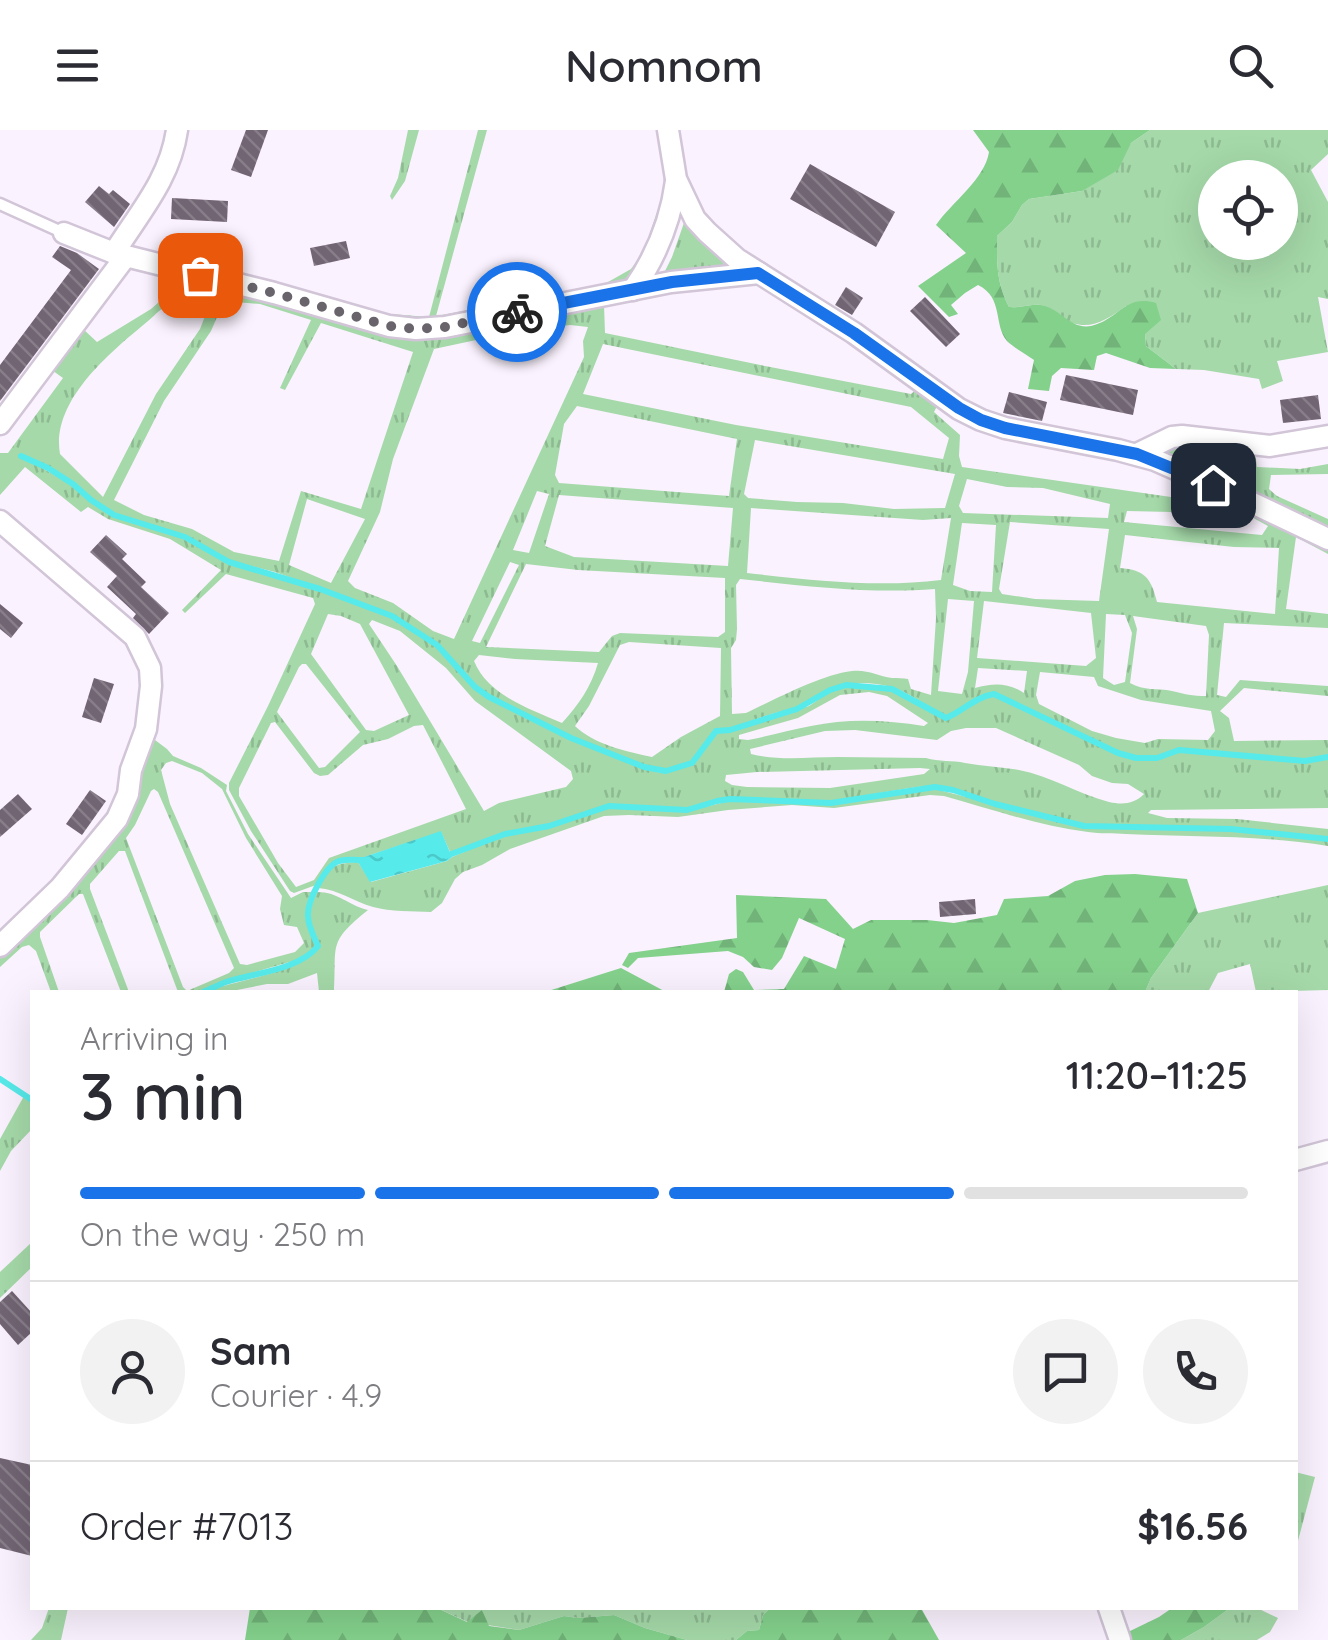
<!DOCTYPE html>
<html lang="en">
<head>
<meta charset="utf-8">
<style>
	:root { --surface:#fff; --page:#f2f2f3; --text:#2b2b33; --muted:#7c7c81; --line:#e1e1e2; --accent:#1a73e8 }
	body { margin:0; font-family:Quicksand,sans-serif; background:var(--page); color:var(--text); height:100vh; display:flex; flex-direction:column; font-size:38px; white-space:nowrap }
	* { box-sizing:border-box; margin:0 }
	p { font-size:32px; color:var(--muted) }
	.icon { flex:none; width:55px; height:55px; fill:none; stroke:currentColor; stroke-width:2; stroke-linecap:round; stroke-linejoin:round }
	.map { position:relative; flex:1; overflow:hidden }
	.side { position:absolute; left:30px; top:860px; width:1268px; height:620px; display:flex; flex-direction:column; background:var(--surface); border-radius:0px; box-shadow:0 10px 40px #0002 }
	.side>* { flex:none }
	.controls { position:absolute; left:1198px; top:30px; display:grid; gap:20px }
	.controls a { display:grid; place-items:center; width:100px; height:100px; border-radius:50%; background:var(--surface); box-shadow:0 10px 40px #0002; font-size:50px }
	.pin { position:absolute; display:grid; place-items:center; width:85px; height:85px; color:#fff; margin:-42px; border-radius:20px; box-shadow:0 5px 15px #0006 }
	.courier { position:absolute; display:grid; place-items:center; width:100px; height:100px; margin:-50px; border:8px solid #1a73e8; border-radius:50%; background:#fff; color:#222; box-shadow:0 2px 12px #0007 }
	.summary em { font-style:normal; font-weight:600 }
	.summary div { display:flex; flex-direction:column-reverse }
	.summary { display:flex; align-items:center; justify-content:space-between; height:170px; padding:0 50px }
	h1 { font-size:65px; font-weight:600; line-height:75px }
	.bar { display:grid; grid-template-columns:repeat(4,1fr); gap:15px 10px; align-content:center; height:120px; padding:0 50px }
	.bar i { height:12px; border-radius:8px; background:var(--line) }
	.bar .active { background:var(--accent) }
	.bar p { grid-column:span 4 }
	.line { display:flex; align-items:center; gap:25px; padding:0 50px; border-top:2px solid var(--line) }
	.line div { flex:1 }
	.round { display:grid; place-items:center; flex:none; width:105px; height:105px; border-radius:52px; background:var(--page) }
	header { display:flex; justify-content:space-between; align-items:center; height:130px; padding:0 50px; background:var(--surface); font-size:45px; font-weight:600 }
	.map>svg:first-child { display:block }
</style>
</head>
<body>
<header><svg class="icon" aria-label="menu" viewBox="0 0 24 24"><path d="M4 6h16M4 12h16M4 18h16"/></svg>Nomnom<svg class="icon" aria-label="search" viewBox="0 0 24 24"><circle cx="10" cy="10" r="6"/><path d="M15 15l6 6"/></svg></header>
<div class="map">
<svg width="1328" height="1510" viewBox="0 0 1328 1510">
	<defs>
		<pattern id="grass-tufts" width="24" height="20" patternUnits="userSpaceOnUse" patternTransform="scale(2.5)"><rect width="24" height="20" fill="#a5d9a9"/><path d="M3 7l-1-3M5 7V3M7 7l1-3M15 17l-1-3M17 17v-4M19 17l1-3" fill="none" stroke="#8dba91"/></pattern>
		<pattern id="forest-firs" width="22" height="20" patternUnits="userSpaceOnUse" patternTransform="scale(2.5)"><rect width="22" height="20" fill="#84d18c"/><path d="M5 1l3.5 6h-7zM16 11l3.5 6h-7z" fill="#71b378"/></pattern>
		<pattern id="water-ripples" width="26" height="14" patternUnits="userSpaceOnUse" patternTransform="scale(2.5)"><rect width="26" height="14" fill="#57eaea"/><path d="M2 4q2-2 4 0t4 0M15 11q2-2 4 0t4 0" fill="none" stroke="#4bc8c8"/></pattern>
		<pattern id="building-back-hatch" width="6" height="6" patternUnits="userSpaceOnUse" patternTransform="scale(2.5)"><rect width="6" height="6" fill="#716473"/><path d="M-1 5l2 2M0 0l6 6M5-1l2 2" fill="none" stroke="#877e89"/></pattern>
	</defs>
	<rect width="100%" height="100%" fill="#faf2fe"/>
	<g fill="url(#grass-tufts)" fill-rule="evenodd">
		<polygon points="408,0 419,0 405,51 392,70 390,66 398,48"/>
		<polygon points="478,0 487,0 436,186 601,156 631,139 644,121 663,64 665,44 656,0 660,0 669,42 668,70 634,146 622,154 459,190 405,193 377,183 429,187"/>
		<path d="M 1150,0 L 1328,0 L 1328,24 L 1311,40 L 1328,72 L 1328,169 L 1318,167 L 1328,222 L 1277,231 L 1283,251 L 1262,259 L 1259,249 L 1204,240 L 1176,239 L 1146,216 L 1145,204 L 1126,176 C 1105,191 1086,204 1061,187 C 1055,183 1050,176 1041,175 C 1031,174 1020,178 1009,177 C 996,152 997,133 997,106 L 1012,92 L 1022,75 L 1029,69 L 1082,61 L 1131,13 ZM 1215,48 L 1280,48 L 1280,112 L 1215,112 Z"/>
		<path d="M 685,90 C 696,103 718,122 725,136 L 692,143 L 663,145 L 672,127 Z"/>
		<path d="M 184,150 L 316,183 L 497,195 L 604,175 L 605,203 L 765,236 L 911,264 L 918,258 L 939,272 L 934,282 L 960,305 L 959,326 L 962,337 L 1171,367 L 1233,369 L 1328,414 L 1328,424 L 1296,407 L 1286,479 L 1328,484 L 1328,498 L 1224,493 L 1217,565 L 1226,567 L 1240,550 L 1328,556 L 1328,566 L 1244,558 L 1220,581 L 1229,588 L 1234,611 L 1328,610 L 1328,626 L 1305,630 L 1179,619 L 1157,626 L 1136,626 L 1119,622 L 994,563 C 976,566 963,579 946,586 C 927,578 912,563 891,557 C 873,552 848,551 830,558 C 820,562 813,570 804,575 C 795,579 784,581 775,583 C 754,589 736,598 715,600 L 691,632 L 666,639 L 644,635 L 572,607 L 490,566 L 475,556 L 438,514 L 393,484 L 275,442 L 230,431 L 186,406 L 114,384 L 49,337 L 19,325 L 72,355 L 90,371 L 113,386 L 184,409 L 229,434 L 274,445 L 391,487 L 436,516 L 473,558 L 488,569 L 571,609 L 656,642 L 666,643 L 692,634 L 716,602 L 730,601 L 797,580 L 809,576 L 831,561 L 846,557 L 873,557 L 892,561 L 946,589 C 963,583 976,568 993,566 L 1118,624 L 1136,629 L 1158,629 L 1179,622 L 1305,633 L 1328,629 L 1328,678 L 1151,680 L 1148,683 L 1167,688 L 1237,689 L 1328,699 L 1328,707 L 1231,697 L 1084,694 L 995,672 L 954,659 L 935,656 L 916,657 L 831,671 L 730,668 L 687,678 L 609,674 L 549,695 L 504,702 L 451,724 L 441,702 L 361,728 L 338,730 L 330,734 L 316,755 L 294,763 L 290,761 L 251,701 L 229,660 L 229,653 L 268,576 L 315,474 L 313,468 L 226,444 L 185,483 L 182,480 L 221,440 L 170,409 L 108,389 L 88,377 L 81,382 L 25,337 L 0,365 L 0,323 L 8,323 L 63,248 L 49,238 L 82,198 L 97,212 L 151,179 ZM 186,164 L 212,168 L 200,199 L 156,264 L 103,367 L 60,324 C 51,273 106,226 142,196 C 156,185 168,170 186,164 ZM 224,171 L 260,174 L 311,190 L 280,258 L 285,260 L 321,193 L 413,222 L 361,379 L 301,361 L 279,431 L 234,422 L 192,399 L 144,385 L 114,370 L 164,271 L 211,201 ZM 570,195 L 588,197 L 583,211 L 584,227 L 454,509 L 433,501 L 393,473 L 355,458 L 348,451 L 380,382 L 393,329 L 434,219 L 514,202 ZM 603,214 L 911,277 L 949,308 L 943,329 L 736,295 L 583,264 ZM 577,276 L 737,309 L 729,366 L 559,353 L 555,345 L 564,294 ZM 755,310 L 955,344 L 945,378 L 894,379 L 843,373 L 797,372 L 748,368 L 744,364 ZM 967,349 L 1007,357 L 1043,358 L 1110,374 L 1108,388 L 963,383 L 959,376 ZM 537,361 L 549,364 L 529,423 L 513,420 ZM 559,365 L 733,378 L 728,436 L 574,427 L 545,416 ZM 307,369 L 365,389 L 331,453 L 289,435 ZM 1180,377 L 1237,379 L 1268,396 L 1262,405 L 1124,392 L 1127,381 L 1171,382 ZM 751,378 L 923,390 L 951,388 L 941,450 C 877,458 811,450 747,443 ZM 1010,392 L 1109,399 L 1099,471 L 1035,469 L 1002,464 L 999,459 ZM 962,393 L 996,395 L 992,462 L 970,461 L 953,455 ZM 1125,405 L 1234,417 L 1279,418 L 1275,484 L 1157,472 C 1151,448 1145,440 1120,438 ZM 510,432 L 519,435 L 480,513 L 472,511 ZM 526,434 L 578,440 L 725,448 L 725,502 L 718,507 L 620,503 L 612,506 L 599,522 L 486,517 ZM 740,449 C 805,456 870,464 935,459 L 936,488 L 931,565 L 911,559 L 908,549 C 903,548 898,548 892,548 C 878,546 867,539 852,541 C 820,545 776,569 746,583 L 732,584 L 731,518 L 736,510 L 737,499 L 736,455 ZM 948,469 L 974,471 L 968,542 L 962,564 L 938,561 ZM 984,471 L 1091,483 L 1096,528 L 1086,536 L 977,528 ZM 328,484 L 341,486 L 360,494 L 409,585 L 374,601 L 366,600 L 311,524 ZM 1106,484 L 1125,485 L 1132,503 L 1125,552 L 1114,555 L 1103,548 ZM 1133,486 L 1206,496 L 1209,505 L 1206,566 C 1193,566 1184,564 1172,561 C 1157,558 1144,561 1130,553 L 1137,499 ZM 372,490 L 400,501 L 446,538 L 475,571 L 571,641 L 573,649 L 566,657 L 499,673 L 484,681 L 397,536 L 369,494 ZM 629,512 L 721,518 L 720,586 L 681,607 L 652,627 C 628,622 593,614 575,596 L 589,576 L 620,515 ZM 479,525 L 515,529 L 598,533 C 591,557 579,574 562,593 C 531,579 488,566 474,531 ZM 302,534 L 306,534 L 360,602 L 325,637 L 319,638 L 277,582 L 299,537 ZM 978,538 L 1027,541 L 1024,563 C 1007,552 993,553 975,558 ZM 1040,542 L 1094,547 L 1098,556 L 1141,570 L 1211,581 L 1215,601 L 1208,610 L 1158,609 L 1145,613 L 1116,608 L 1092,601 L 1039,574 L 1036,565 ZM 869,562 L 887,566 L 928,593 L 924,596 C 887,590 848,588 811,596 C 790,600 769,606 748,610 L 739,609 L 739,605 L 798,588 L 840,565 ZM 275,592 L 314,643 L 320,646 L 328,645 L 363,615 L 388,609 L 414,596 L 423,595 L 466,679 L 329,728 L 314,750 L 296,757 L 278,733 L 239,666 L 239,658 L 271,593 ZM 966,598 L 996,598 L 1079,635 L 1092,646 L 1112,653 L 1128,654 L 1144,664 C 1134,674 1123,675 1109,672 C 1078,664 1051,646 1019,640 C 1001,637 983,636 965,633 C 952,630 939,632 926,628 C 897,628 868,627 838,627 C 808,627 780,631 751,624 L 750,619 L 825,601 L 855,600 L 937,610 L 951,601 ZM 920,638 L 930,639 L 924,644 L 830,658 L 747,657 L 732,655 L 725,651 L 726,645 L 757,642 Z"/>
		<polygon points="1170,312 1255,322 1257,337 1300,339 1328,334 1328,344 1271,345 1269,359 1277,366 1328,389 1328,399 1161,320"/>
		<path d="M 147,604 L 167,619 L 173,626 L 201,638 L 227,655 L 226,661 L 248,704 L 291,768 L 303,762 L 313,762 C 303,786 306,794 317,816 L 311,823 L 300,829 L 224,851 L 200,862 L 178,862 L 125,721 L 119,721 L 90,754 L 90,759 L 129,862 L 121,862 L 83,764 L 79,764 L 40,802 L 40,807 L 59,862 L 51,862 L 36,821 L 29,815 L 22,817 L 0,837 L 0,821 L 102,720 ZM 172,631 L 202,643 L 222,659 L 246,708 L 282,766 L 280,779 L 284,795 L 297,797 L 304,813 L 295,822 L 247,835 L 240,834 L 170,674 L 161,640 L 166,633 ZM 154,659 L 158,662 L 234,838 L 229,843 L 187,861 L 183,857 L 126,708 L 135,695 L 151,661 Z"/>
		<path d="M 935,659 L 1084,697 L 1231,700 L 1328,710 L 1328,716 C 1261,705 1194,707 1126,704 C 1114,703 1100,704 1088,702 C 1039,696 991,679 944,666 L 930,665 L 834,678 L 792,675 L 728,680 L 678,687 L 629,685 L 604,686 L 510,719 L 482,735 L 463,742 L 455,749 L 442,773 L 431,782 C 412,781 391,782 373,777 C 354,772 338,759 318,758 C 329,736 335,733 358,732 L 371,752 L 447,731 L 452,727 L 505,705 L 550,698 L 609,677 L 687,681 L 730,671 L 831,674 Z"/>
		<polygon points="1328,755 1328,860 1256,862 1250,834 1218,843 1208,862 1145,862 1151,848 1198,783"/>
		<path d="M 317,762 C 339,762 347,775 368,780 C 327,813 337,814 334,862 L 319,862 L 317,843 L 288,854 L 267,854 L 227,862 L 207,862 C 239,848 300,844 320,816 C 309,793 306,786 317,762 Z"/>
		<polygon points="24,966 32,971 32,999 11,1021 0,1041 0,1009"/>
		<polygon points="32,1112 32,1137 0,1168 0,1142"/>
		<polygon points="1295,1342 1315,1347 1295,1422"/>
		<polygon points="49,1478 68,1478 61,1510 31,1510 42,1498"/>
		<polygon points="437,1478 770,1478 763,1485 759,1500 747,1501 736,1510 687,1510 645,1498 614,1485 578,1488 564,1486 519,1500 468,1492"/>
		<polygon points="1230,1478 1257,1478 1278,1488 1270,1502 1257,1510 1181,1510 1204,1497"/>
	</g>
	<g fill="url(#forest-firs)">
		<path d="M 973,0 L 1150,0 L 1131,13 L 1118,40 L 1082,61 L 1029,69 L 1022,75 L 1012,92 L 997,106 C 997,133 996,152 1009,177 C 1020,178 1031,174 1041,175 C 1059,177 1070,200 1091,196 C 1119,190 1124,164 1156,173 L 1161,190 L 1145,204 L 1146,216 L 1176,239 L 1150,238 L 1106,223 L 1097,226 L 1094,240 L 1061,238 L 1052,246 L 1049,261 L 1028,259 L 1034,230 C 1026,224 1014,218 1007,211 C 993,194 1004,168 978,155 L 965,163 L 951,175 L 958,184 L 949,187 L 918,156 L 966,123 L 936,95 C 952,72 985,49 989,22 Z"/>
		<polygon points="1135,744 1187,749 1198,783 1151,848 1145,862 724,862 729,844 736,839 743,842 754,860 784,859 804,826 836,839 845,809 799,788 782,828 772,840 754,837 743,827 728,821 638,828 628,838 622,835 629,823 737,808 736,765 826,769 853,799 871,790 927,790 954,793 997,785 1004,769 1048,766 1075,751 1105,745"/>
		<polygon points="621,838 666,862 545,862"/>
		<polygon points="250,1478 437,1478 467,1492 482,1480 489,1496 519,1500 564,1486 578,1488 614,1485 645,1498 687,1510 245,1510"/>
		<polygon points="770,1478 921,1478 939,1510 736,1510 747,1501 759,1500 763,1485"/>
		<polygon points="1172,1478 1230,1478 1204,1497 1181,1510 1130,1510 1128,1502 1159,1487"/>
	</g>
	<polygon fill="url(#water-ripples)" points="441,701 452,727 447,731 370,752 358,732 361,728"/>
	<g fill="none" stroke-linecap="round" stroke-linejoin="round">
		<g stroke="#57eaea" stroke-width="6">
			<path d="M 21,326 L 48,338 L 73,354 L 91,370 L 114,385 L 185,407 L 229,432 L 320,459 L 392,486 L 437,515 L 475,557 L 489,567 L 571,608 L 644,637 L 666,641 L 692,633 L 716,601 L 730,600 L 797,579 L 830,560 L 846,555 L 892,559 L 946,588 C 963,581 975,567 994,564 L 1118,623 L 1136,628 L 1157,628 L 1179,620 L 1305,631 L 1328,627"/>
			<polyline points="446,726 505,704 549,696 609,676 687,680 717,671 730,669 831,673 935,657 953,660 995,674 1084,696 1231,699 1328,709"/>
			<path d="M 203,862 C 211,859 218,855 226,852 C 254,843 299,840 318,816 C 314,807 308,796 308,786 C 307,771 325,736 339,731 C 347,729 356,730 364,730"/>
			<polyline points="0,949 32,970"/>
		</g>
	</g>
	<g fill="url(#building-back-hatch)">
		<polygon points="246,0 268,0 251,47 231,40"/>
		<polygon points="810,34 895,82 876,117 790,69"/>
		<polygon points="99,56 109,64 113,60 130,74 114,97 85,72"/>
		<polygon points="172,68 228,71 227,92 171,89"/>
		<polygon points="346,111 350,128 314,136 310,118"/>
		<polygon points="60,116 77,123 99,139 0,271 0,235 71,140 52,127"/>
		<polygon points="846,157 863,168 852,185 835,175"/>
		<polygon points="925,167 960,204 946,217 910,181"/>
		<polygon points="1066,245 1138,260 1133,285 1060,270"/>
		<polygon points="1009,262 1047,272 1042,291 1003,283"/>
		<polygon points="1318,265 1321,289 1283,293 1280,270"/>
		<polygon points="106,405 127,424 122,429 146,452 141,457 169,483 149,504 133,488 136,484 107,457 117,446 90,422"/>
		<polygon points="0,474 23,493 11,508 0,499"/>
		<polygon points="94,548 114,554 101,593 82,587"/>
		<polygon points="90,660 106,671 82,705 66,694"/>
		<polygon points="18,664 32,679 0,707 0,680"/>
		<polygon points="975,769 976,784 940,787 939,772"/>
		<polygon points="12,1161 32,1183 32,1202 18,1215 0,1194 0,1172"/>
		<polygon points="0,1328 32,1335 32,1426 0,1418"/>
	</g>
	<g fill="none" stroke-linecap="round" stroke-linejoin="round">
		<g stroke="#d1c5d7" stroke-width="15">
			<polyline id="service" points="0,74 64,103"/>
		</g>
		<g stroke="#d1c5d7" stroke-width="25">
			<g id="minor">
				<polyline points="668,0 676,49 695,89 707,102 737,129 854,203 959,279 981,290 1005,298 1118,320 1155,330 1242,368 1328,409"/>
				<polyline points="64,103 114,123 274,163 389,196 416,199 445,197 671,152 759,143"/>
				<path d="M 114,123 C 139,83 170,49 177,0"/>
				<path d="M 633,160 C 655,128 671,90 676,51"/>
				<polyline points="0,294 126,126"/>
				<polyline points="1137,324 1172,307 1182,306 1270,316 1328,306"/>
				<polyline points="0,391 135,507 150,538 151,556 146,599 131,640 128,664 117,689 60,758 0,816"/>
				<polyline points="1295,1030 1328,1021"/>
				<polyline points="1109,1478 1120,1510"/>
			</g>
		</g>
		<use href="#service" stroke="#fff" stroke-width="10"/>
		<use href="#minor" stroke="#fff" stroke-width="20"/>
	</g>
	<g fill="none" stroke-linecap="round" stroke-linejoin="round">
		<polyline stroke="#69646c" stroke-width="10" stroke-dasharray="0 18" points="200,145 274,163 389,196 416,199 445,197 517,182"/>
		<polyline stroke="#1a73e8" stroke-width="12" points="517,182 672,152 758,143 854,203 959,278 981,290 1005,298 1137,324 1213,355"/>
	</g>
</svg>
<div class="controls">
<a><svg class="icon" aria-label="locate" viewBox="0 0 24 24"><circle cx="12" cy="12" r="6"/><path d="M12 2v4M12 18v4M2 12h4M18 12h4"/></svg></a>
</div>
<div class="pin" style="left:200px;top:145px;background:#ea580c"><svg class="icon" aria-label="bag" viewBox="0 0 24 24"><path d="M5 8h14l-1 12H6zM9 8a3 3 0 0 1 6 0"/></svg></div>
<div class="pin" style="left:1213px;top:355px;background:#1f2937"><svg class="icon" aria-label="home" viewBox="0 0 24 24"><path d="M3 11l9-7 9 7M6 9v11h12V9"/></svg></div>
<div class="courier" style="left:517px;top:182px"><svg class="icon" aria-label="bike" viewBox="0 0 24 24"><circle cx="6" cy="16" r="4"/><circle cx="18" cy="16" r="4"/><path d="M6 16l4-8h5l3 8M10 8l3 8H6M13 5h3"/></svg></div>
<section class="side">
<div class="summary"><div><h1>3 min</h1><p>Arriving in</p></div><em>11:20–11:25</em></div>
<div class="bar"><i class="active"></i><i class="active"></i><i class="active"></i><i></i><p>On the way · 250 m</p></div>
<div class="line" style="height:180px"><a class="round"><svg class="icon" aria-label="person" viewBox="0 0 24 24"><circle cx="12" cy="8" r="4"/><path d="M4 21q1-7 8-7t8 7"/></svg></a><div><b>Sam</b><p>Courier · 4.9</p></div><a class="round"><svg class="icon" aria-label="chat" viewBox="0 0 24 24"><path d="M4 5h16v11H9l-5 4z"/></svg></a><a class="round"><svg class="icon" aria-label="phone" viewBox="0 0 24 24"><path d="M5 4h4l2 5-3 2q2 4 5 5l2-3 5 2v4C11 20 4 13 5 4z"/></svg></a></div>
<div class="line" style="height:130px"><div>Order #7013</div><b>$16.56</b></div>
</section>
</div>
</body>
</html>
